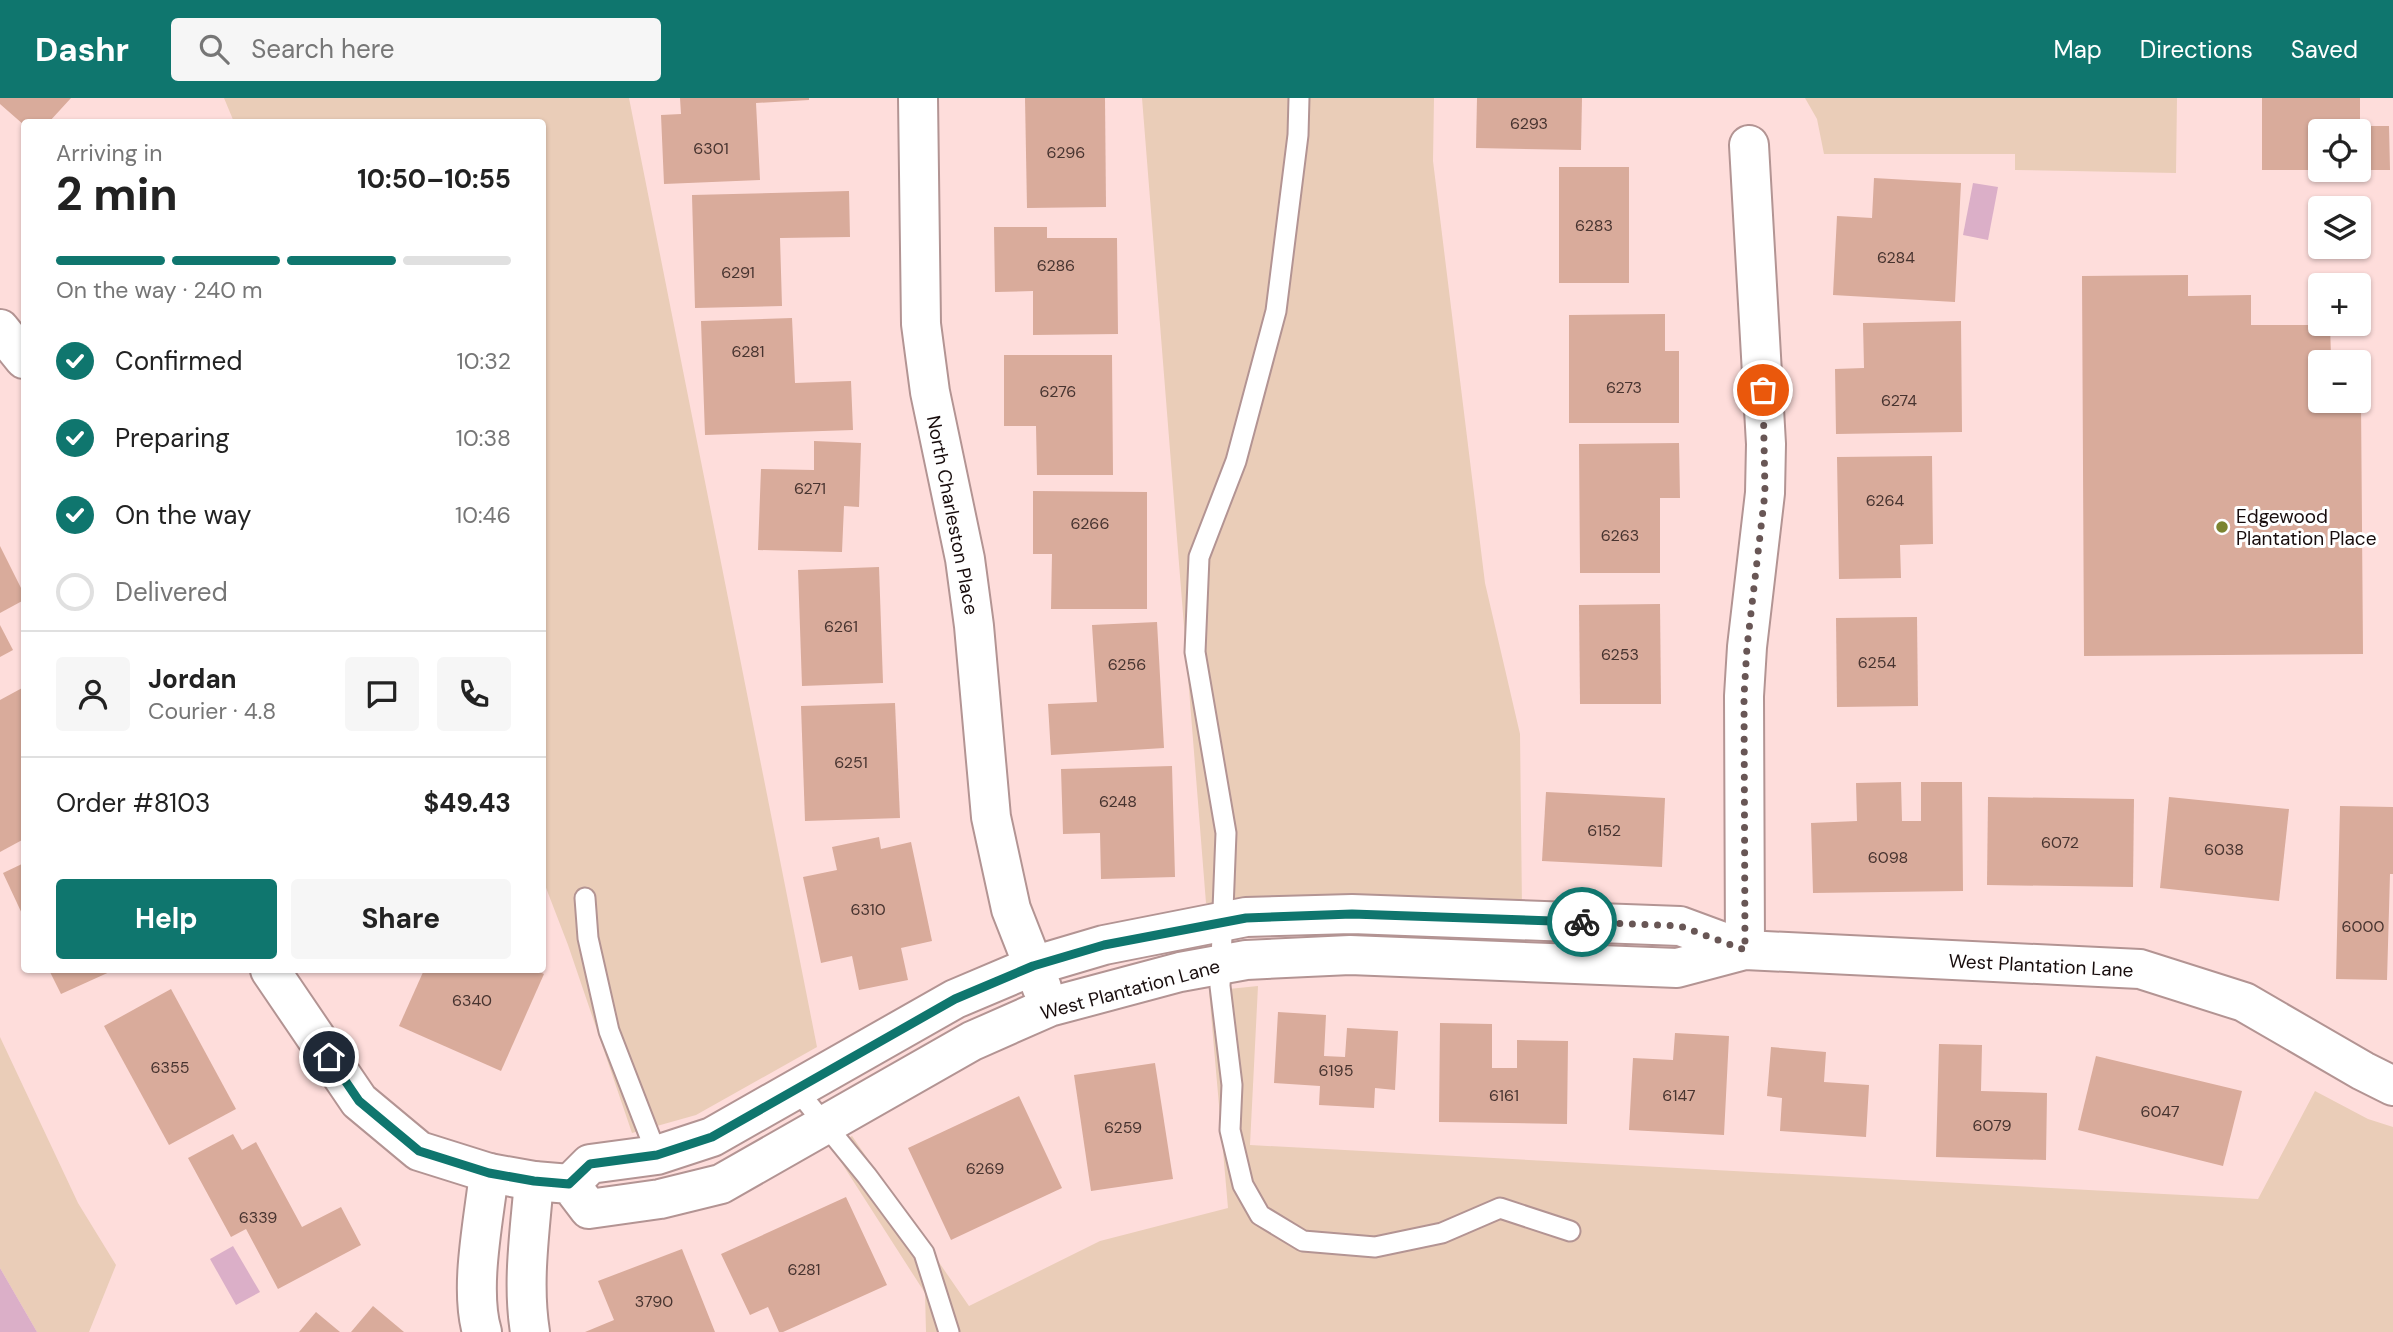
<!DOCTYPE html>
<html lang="en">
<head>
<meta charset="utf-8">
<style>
	:root { --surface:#fff; --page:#f6f6f6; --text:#222; --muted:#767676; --line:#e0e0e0; --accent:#0f766e }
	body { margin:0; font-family:"DM Sans",sans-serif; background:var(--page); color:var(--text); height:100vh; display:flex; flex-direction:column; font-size:26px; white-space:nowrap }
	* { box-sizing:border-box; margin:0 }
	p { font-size:23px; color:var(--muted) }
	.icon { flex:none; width:38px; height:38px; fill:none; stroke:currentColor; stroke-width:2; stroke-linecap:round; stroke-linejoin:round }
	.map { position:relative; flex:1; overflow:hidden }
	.details { position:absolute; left:21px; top:21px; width:525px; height:854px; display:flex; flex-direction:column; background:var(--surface); border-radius:7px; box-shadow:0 2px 5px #0004 }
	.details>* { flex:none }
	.tools { position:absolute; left:2308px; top:21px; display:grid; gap:14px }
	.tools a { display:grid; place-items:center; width:63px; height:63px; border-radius:7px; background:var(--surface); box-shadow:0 2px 5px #0004; font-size:35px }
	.pin { position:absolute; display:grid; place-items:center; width:60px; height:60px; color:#fff; margin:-30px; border:4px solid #fff; border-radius:50%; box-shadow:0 2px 7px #0007 }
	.courier { position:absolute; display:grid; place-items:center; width:70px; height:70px; margin:-35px; border:5px solid #0f766e; border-radius:50%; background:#fff; color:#222; box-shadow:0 2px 9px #0007 }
	.head em { font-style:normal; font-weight:700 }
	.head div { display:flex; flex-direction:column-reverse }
	.head { display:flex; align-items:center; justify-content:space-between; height:119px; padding:0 35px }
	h1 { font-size:46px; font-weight:700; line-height:52px }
	.bar { display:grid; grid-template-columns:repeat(4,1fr); gap:10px 7px; align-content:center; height:84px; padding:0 35px }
	.bar i { height:9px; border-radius:5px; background:var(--line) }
	.bar .current { background:var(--accent) }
	.bar p { grid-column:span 4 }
	.line { display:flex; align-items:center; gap:18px; padding:0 35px; border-top:2px solid var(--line) }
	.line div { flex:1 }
	.round { display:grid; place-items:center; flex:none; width:74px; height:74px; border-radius:7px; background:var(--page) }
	ol { padding:0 35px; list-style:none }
	li { display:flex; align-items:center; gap:21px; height:77px }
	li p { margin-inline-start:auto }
	li .icon { padding:7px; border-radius:50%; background:var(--accent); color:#fff; stroke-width:4 }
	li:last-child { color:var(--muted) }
	li i { width:38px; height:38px; border:4px solid var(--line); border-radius:50% }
	.primary-button { display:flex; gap:14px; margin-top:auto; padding:14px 35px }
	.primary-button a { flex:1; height:80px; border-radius:7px; background:var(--accent); color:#fff; font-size:28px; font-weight:700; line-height:80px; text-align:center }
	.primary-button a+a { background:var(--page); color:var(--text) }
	header { display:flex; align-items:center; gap:42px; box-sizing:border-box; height:98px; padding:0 35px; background:var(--accent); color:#fff }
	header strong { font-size:33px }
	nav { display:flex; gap:38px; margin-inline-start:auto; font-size:24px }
	.search { width:490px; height:63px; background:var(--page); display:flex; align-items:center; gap:18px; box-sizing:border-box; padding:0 24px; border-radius:7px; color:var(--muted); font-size:26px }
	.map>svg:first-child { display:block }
</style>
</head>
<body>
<header>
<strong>Dashr</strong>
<div class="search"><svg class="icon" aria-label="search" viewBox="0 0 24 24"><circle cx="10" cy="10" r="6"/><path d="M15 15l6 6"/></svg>Search here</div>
<nav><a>Map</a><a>Directions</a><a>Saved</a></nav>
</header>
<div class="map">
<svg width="2393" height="1234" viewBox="0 0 2393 1234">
	<rect width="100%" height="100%" fill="#fedddb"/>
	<g fill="#eacdb8">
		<polygon points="224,0 629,0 817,949 696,1017 632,1035 568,847 543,782 542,24 234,24"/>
		<polygon points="1142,0 1434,0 1433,63 1485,485 1520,636 1522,810 1206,805"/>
		<polygon points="1805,0 2177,0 2176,75 2015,72 2015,56 1824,56 1817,21"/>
		<polygon points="1258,888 1250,1047 2258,1101 2315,993 2368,1021 2393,1029 2393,1234 926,1234 925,1195 832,1050 852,1038 969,1208 1100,1143 1228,1110 1209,893"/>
		<polygon points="0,939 78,1105 116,1167 89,1234 37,1234 0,1170"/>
	</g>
	<g fill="#dbafc8">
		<polygon points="1973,85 1998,89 1988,142 1963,137"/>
		<polygon points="233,1148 260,1194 236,1207 210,1161"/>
		<polygon points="0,1170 37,1234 0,1234"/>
	</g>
	<g fill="#d9ab9b">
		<polygon points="0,0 71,0 49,24 24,24 24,27 0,6"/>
		<polygon points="680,0 809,0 809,2 756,5 760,82 664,86 661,17 681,16"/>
		<polygon points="1025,0 1105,0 1106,109 1027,110"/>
		<polygon points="1477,0 1582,0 1581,52 1476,50"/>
		<polygon points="2262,0 2360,0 2360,28 2389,28 2390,72 2359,72 2359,33 2320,33 2320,72 2262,72"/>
		<rect x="1559" y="69" width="70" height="116"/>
		<polygon points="1874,80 1961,85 1955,204 1833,197 1837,118 1872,120"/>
		<polygon points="849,93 850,139 780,140 782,208 695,210 692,97"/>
		<polygon points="994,129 1047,129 1047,140 1117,140 1118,236 1033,237 1033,193 995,194"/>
		<polygon points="2188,177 2188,198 2251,197 2251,227 2330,227 2331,258 2361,258 2361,264 2320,264 2320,303 2361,303 2363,556 2084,558 2082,178"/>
		<polygon points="1665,216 1665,253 1679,253 1679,325 1569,325 1569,217"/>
		<polygon points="792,220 795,285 851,283 853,332 705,337 701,223"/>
		<polygon points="1961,223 1962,334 1836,336 1835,271 1864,270 1863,225"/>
		<polygon points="1004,257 1112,257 1113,377 1037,377 1036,328 1004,328"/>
		<polygon points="814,343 861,345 859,409 844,408 842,454 758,452 761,371 814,372"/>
		<polygon points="1679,345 1680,400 1660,400 1660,475 1580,475 1579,346"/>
		<polygon points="1932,358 1933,446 1900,447 1901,480 1839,481 1837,359"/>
		<polygon points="1033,393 1147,394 1147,511 1051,511 1052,456 1033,456"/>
		<polygon points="0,448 24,496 24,502 0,515"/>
		<polygon points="879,469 883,585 802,588 798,472"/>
		<polygon points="1660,506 1661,606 1580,606 1579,507"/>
		<polygon points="1917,519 1918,608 1837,609 1836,520"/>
		<polygon points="1157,524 1164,650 1051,657 1048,606 1097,604 1092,527"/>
		<polygon points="0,527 13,552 0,559"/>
		<polygon points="24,589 24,741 0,754 0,602"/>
		<polygon points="895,605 900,720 805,723 801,608"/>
		<polygon points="1172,668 1175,779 1101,781 1100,735 1063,736 1061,671"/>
		<polygon points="1901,684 1902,723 1921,723 1921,684 1962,684 1963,793 1813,795 1811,725 1857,723 1856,685"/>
		<polygon points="1546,694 1665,700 1662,769 1542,763"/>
		<polygon points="1988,699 2134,701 2133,789 1987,787"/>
		<polygon points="2169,699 2289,711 2279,803 2160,790"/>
		<polygon points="2340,708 2393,709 2393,776 2390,776 2387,882 2336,881"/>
		<polygon points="879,739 881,751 911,744 932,843 901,850 908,882 859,892 852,858 821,865 803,779 837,772 832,749"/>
		<polygon points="24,765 24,820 3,775"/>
		<polygon points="49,872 114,872 61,896"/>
		<polygon points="424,872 535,872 544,876 501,973 399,928"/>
		<polygon points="171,891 236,1011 169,1047 104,928"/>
		<polygon points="1278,914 1326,917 1324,958 1345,959 1347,930 1398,933 1395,992 1375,990 1374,1010 1319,1007 1320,988 1274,985"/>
		<polygon points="1440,925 1492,926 1492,970 1517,970 1517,942 1568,943 1567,1026 1439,1024"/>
		<polygon points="1675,935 1729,938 1724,1037 1629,1032 1633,960 1673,962"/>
		<polygon points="1939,946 1982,947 1981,993 2047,995 2046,1062 1936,1059"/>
		<polygon points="1771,949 1826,954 1824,984 1869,987 1866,1039 1780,1033 1782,1000 1767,998"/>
		<polygon points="2096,958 2242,993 2223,1068 2078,1032"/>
		<polygon points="1155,965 1173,1081 1091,1093 1074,977"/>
		<polygon points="1019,998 1062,1090 951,1142 908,1050"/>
		<polygon points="233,1036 242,1052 256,1044 302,1129 341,1109 361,1147 278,1191 246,1131 231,1139 188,1060"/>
		<polygon points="846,1099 887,1187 783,1234 779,1234 768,1209 750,1217 721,1156"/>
		<polygon points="682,1151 715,1234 585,1234 614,1222 598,1183"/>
		<polygon points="373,1208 404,1234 351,1234"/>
		<polygon points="316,1214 340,1234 299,1234"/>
	</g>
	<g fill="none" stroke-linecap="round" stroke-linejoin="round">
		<g stroke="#b39493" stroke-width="23">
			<g id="service">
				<polyline points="1299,0 1298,37 1276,213 1236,363 1199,459 1195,554 1226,735 1220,888 1232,987 1230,1032 1243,1087 1260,1117 1303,1143 1375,1149 1442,1135 1500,1110 1570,1133"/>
				<polyline points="585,800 588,840 609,933 657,1057"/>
				<polyline points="797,992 867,1078 924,1155 949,1234"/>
			</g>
		</g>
		<g stroke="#b39493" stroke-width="42">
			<g id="minor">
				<polyline points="918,0 921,226 930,294 965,461 974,528 991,719 1011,811 1042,890"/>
				<polyline points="0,231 24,261"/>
				<polyline points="1745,852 1744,598 1747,549 1765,395 1766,346 1749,47"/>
				<polyline points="270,872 359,1003 419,1053 489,1075 534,1083 570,1086 589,1111 660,1101 721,1086 972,943 1049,909 1180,874 1246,862 1350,857 1677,870 1745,852 2140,871 2244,904 2363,973 2393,988"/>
				<polyline points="570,1086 590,1066 657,1057 712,1039 955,901 1033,868 1104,847 1246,819 1352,816 1680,828 1745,852"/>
				<path d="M 482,1234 C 469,1190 484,1121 489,1075"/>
				<path d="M 530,1234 C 522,1184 530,1133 534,1083"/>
			</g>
		</g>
		<use href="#service" stroke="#fff" stroke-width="19"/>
		<use href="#minor" stroke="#fff" stroke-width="38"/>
	</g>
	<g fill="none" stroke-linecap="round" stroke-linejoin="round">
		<polyline stroke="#685655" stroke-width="7" stroke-dasharray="0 12.6" points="1582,824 1680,828 1745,852 1744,598 1747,549 1765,395 1763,292"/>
		<polyline stroke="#0f766e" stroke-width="9" points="329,959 359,1003 419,1053 489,1075 534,1083 569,1086 590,1066 657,1057 712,1039 955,901 1033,868 1104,847 1246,820 1352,816 1582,824"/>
	</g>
	<circle fill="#7c8430" stroke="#fff" stroke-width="2.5" cx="2222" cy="429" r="7"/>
	<g text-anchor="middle" stroke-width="6" stroke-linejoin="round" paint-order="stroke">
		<g font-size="16" fill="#483430">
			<text x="1529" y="31">6293</text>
			<text x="711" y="56">6301</text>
			<text x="1066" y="60">6296</text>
			<text x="1594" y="133">6283</text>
			<text x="1896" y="165">6284</text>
			<text x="1056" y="173">6286</text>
			<text x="738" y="180">6291</text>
			<text x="748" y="259">6281</text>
			<text x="1624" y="295">6273</text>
			<text x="1058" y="299">6276</text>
			<text x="1899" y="308">6274</text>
			<text x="810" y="396">6271</text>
			<text x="1885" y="408">6264</text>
			<text x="1090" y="431">6266</text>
			<text x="1620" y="443">6263</text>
			<text x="841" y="534">6261</text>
			<text x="1620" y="562">6253</text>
			<text x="1877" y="570">6254</text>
			<text x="1127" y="572">6256</text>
			<text x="851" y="670">6251</text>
			<text x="1118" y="709">6248</text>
			<text x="1604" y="738">6152</text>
			<text x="2060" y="750">6072</text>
			<text x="2224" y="757">6038</text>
			<text x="1888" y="765">6098</text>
			<text x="868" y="817">6310</text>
			<text x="2363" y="834">6000</text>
			<text x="472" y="908">6340</text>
			<text x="170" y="975">6355</text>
			<text x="1336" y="978">6195</text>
			<text x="1504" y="1003">6161</text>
			<text x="1679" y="1003">6147</text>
			<text x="2160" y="1019">6047</text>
			<text x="1992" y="1033">6079</text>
			<text x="1123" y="1035">6259</text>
			<text x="985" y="1076">6269</text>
			<text x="258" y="1125">6339</text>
			<text x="804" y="1177">6281</text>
			<text x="654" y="1209">3790</text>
		</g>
		<g font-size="19" fill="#180d0d" stroke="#fff">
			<text transform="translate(953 417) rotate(79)" y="7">North Charleston Place</text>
			<text transform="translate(2041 867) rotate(3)" y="7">West Plantation Lane</text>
			<text transform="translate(1130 891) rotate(-15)" y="7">West Plantation Lane</text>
		</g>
		<g font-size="19" fill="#180d0d" stroke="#fff" text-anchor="start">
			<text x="2236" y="425">Edgewood<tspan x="2236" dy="22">Plantation Place</tspan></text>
		</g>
	</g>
</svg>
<div class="tools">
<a><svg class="icon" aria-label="locate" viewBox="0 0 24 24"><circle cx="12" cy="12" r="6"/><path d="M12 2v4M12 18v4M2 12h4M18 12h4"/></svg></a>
<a><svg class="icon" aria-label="layers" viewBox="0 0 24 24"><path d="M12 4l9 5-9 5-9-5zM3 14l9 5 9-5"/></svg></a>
<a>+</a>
<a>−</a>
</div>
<div class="pin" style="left:1763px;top:292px;background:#ea580c"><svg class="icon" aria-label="bag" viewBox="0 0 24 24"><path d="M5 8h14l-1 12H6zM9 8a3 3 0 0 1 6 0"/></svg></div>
<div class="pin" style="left:329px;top:959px;background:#1f2937"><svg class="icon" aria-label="home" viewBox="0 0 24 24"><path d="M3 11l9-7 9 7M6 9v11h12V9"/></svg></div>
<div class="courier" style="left:1582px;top:824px"><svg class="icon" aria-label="bike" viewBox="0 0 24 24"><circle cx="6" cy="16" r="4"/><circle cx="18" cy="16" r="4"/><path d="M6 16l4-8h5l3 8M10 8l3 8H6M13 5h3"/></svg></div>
<section class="details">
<div class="head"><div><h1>2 min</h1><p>Arriving in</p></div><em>10:50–10:55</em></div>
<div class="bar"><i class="current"></i><i class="current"></i><i class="current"></i><i></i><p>On the way · 240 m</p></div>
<ol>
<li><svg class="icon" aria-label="check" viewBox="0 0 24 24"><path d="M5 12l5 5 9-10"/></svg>Confirmed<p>10:32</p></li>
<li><svg class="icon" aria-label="check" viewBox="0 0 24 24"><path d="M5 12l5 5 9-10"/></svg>Preparing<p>10:38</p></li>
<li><svg class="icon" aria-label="check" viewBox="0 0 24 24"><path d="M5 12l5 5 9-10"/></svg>On the way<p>10:46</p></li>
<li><i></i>Delivered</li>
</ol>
<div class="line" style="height:126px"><a class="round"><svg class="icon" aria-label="person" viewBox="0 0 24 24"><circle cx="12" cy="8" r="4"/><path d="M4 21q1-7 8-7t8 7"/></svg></a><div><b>Jordan</b><p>Courier · 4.8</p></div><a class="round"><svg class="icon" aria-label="chat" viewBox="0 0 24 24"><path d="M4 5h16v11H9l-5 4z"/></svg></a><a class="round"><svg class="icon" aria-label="phone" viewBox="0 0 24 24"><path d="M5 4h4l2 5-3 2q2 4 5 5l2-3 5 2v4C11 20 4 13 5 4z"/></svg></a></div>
<div class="line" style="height:91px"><div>Order #8103</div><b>$49.43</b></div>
<div class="primary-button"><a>Help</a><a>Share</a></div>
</section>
</div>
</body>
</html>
